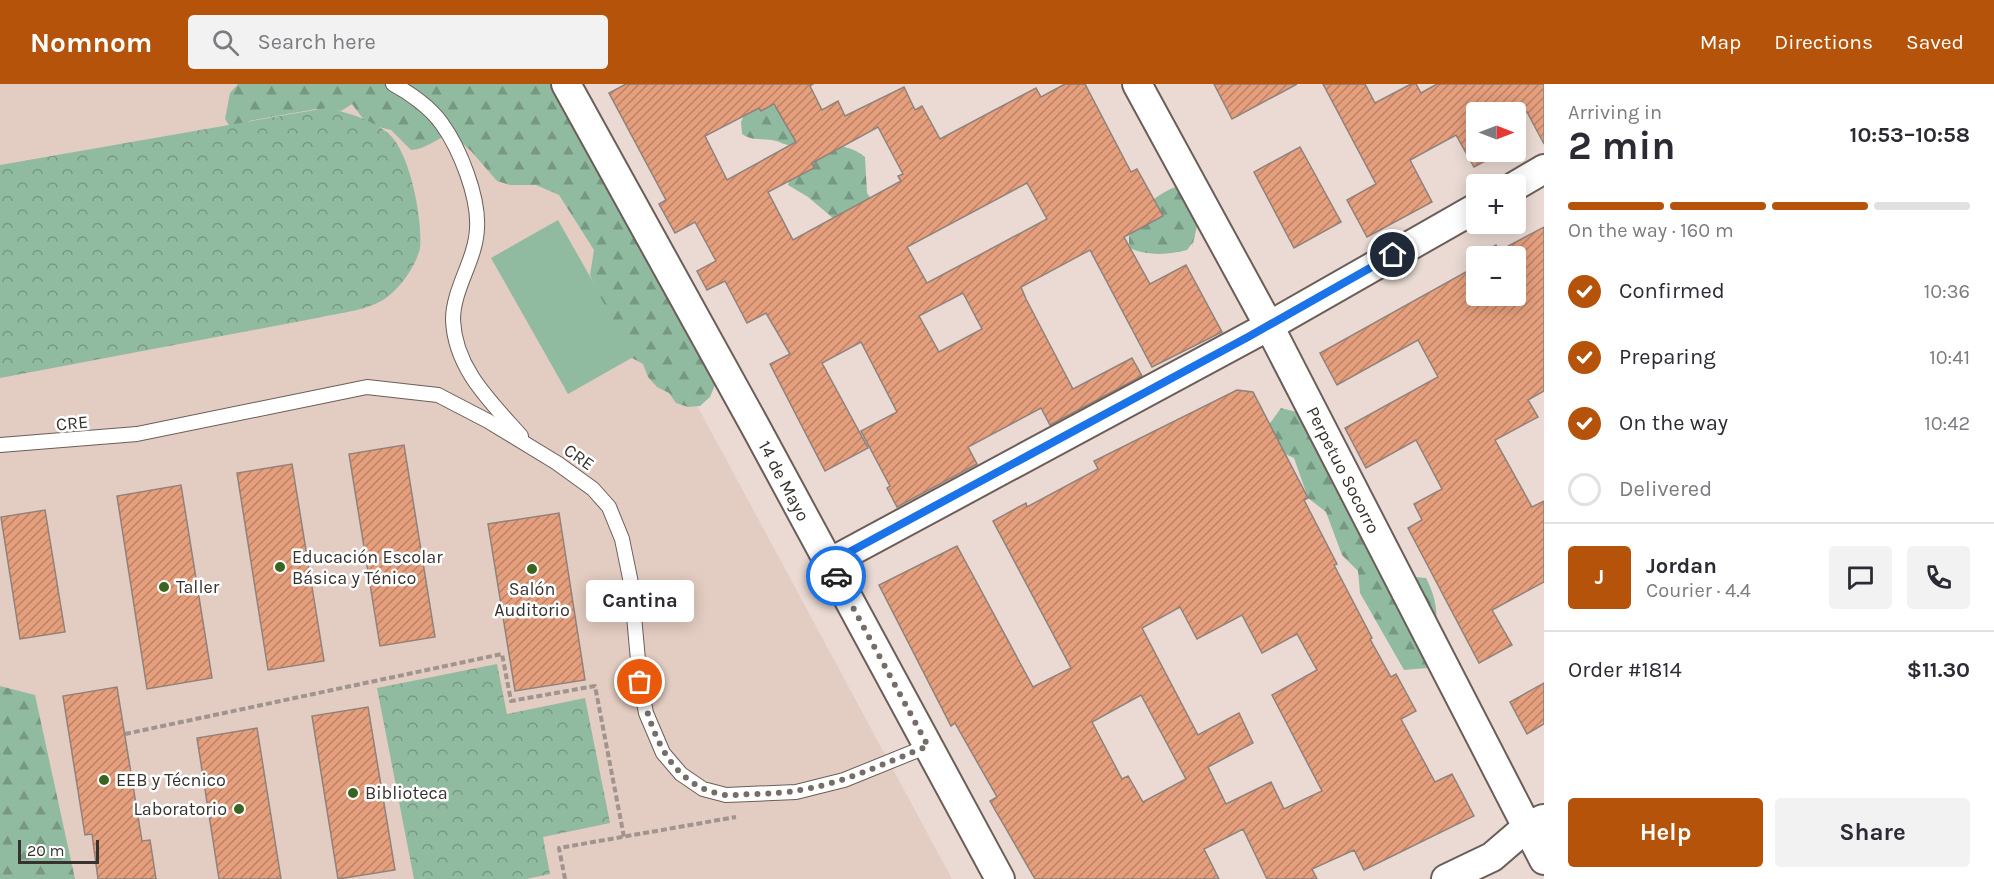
<!DOCTYPE html>
<html lang="en">
<head>
<meta charset="utf-8">
<style>
	:root { --surface:#fff; --page:#f2f2f3; --text:#2b2b33; --muted:#7c7c81; --line:#e1e1e2; --accent:#b45309 }
	body { margin:0; font-family:Karla,sans-serif; background:var(--page); color:var(--text); height:100vh; display:flex; flex-direction:column; font-size:22px; white-space:nowrap }
	* { box-sizing:border-box; margin:0 }
	p { font-size:20px; color:var(--muted) }
	.icon { flex:none; width:33px; height:33px; fill:none; stroke:currentColor; stroke-width:2; stroke-linecap:round; stroke-linejoin:round }
	.map { position:relative; flex:1; overflow:hidden }
	.panel { display:flex; flex-direction:column; background:var(--surface); width:450px }
	.panel>* { flex:none }
	.needle { width:39px; rotate:90deg }
	.tools { position:absolute; left:1466px; top:18px; display:grid; gap:12px }
	.tools a { display:grid; place-items:center; width:60px; height:60px; border-radius:6px; background:var(--surface); box-shadow:0 3px 15px #0003; font-size:30px }
	.scale { position:absolute; left:18px; bottom:15px; width:81px; box-sizing:border-box; padding-left:6px; border:3px solid #38322f; border-top:0; font-size:16px; line-height:21px; white-space:nowrap; color:#38322f; -webkit-text-stroke:4px #fff; paint-order:stroke }
	.pin { position:absolute; display:grid; place-items:center; width:51px; height:51px; color:#fff; margin:-26px; border:3px solid #fff; border-radius:50%; box-shadow:0 2px 6px #0007 }
	.courier { position:absolute; display:grid; place-items:center; width:60px; height:60px; margin:-30px; border:4px solid #1a73e8; border-radius:50%; background:#fff; color:#222; box-shadow:0 2px 8px #0007 }
	.bubble { position:absolute; height:42px; border-radius:6px; background:var(--surface); box-shadow:0 3px 15px #0003; font-size:20px; font-weight:700; line-height:42px; text-align:center }
	.headline em { font-style:normal; font-weight:700 }
	.headline div { display:flex; flex-direction:column-reverse }
	.headline { display:flex; align-items:center; justify-content:space-between; height:102px; padding:0 24px }
	h1 { font-size:39px; font-weight:700; line-height:45px }
	.bar { display:grid; grid-template-columns:repeat(4,1fr); gap:9px 6px; align-content:center; height:72px; padding:0 24px }
	.bar i { height:8px; border-radius:4px; background:var(--line) }
	.bar .active { background:var(--accent) }
	.bar p { grid-column:span 4 }
	.line { display:flex; align-items:center; gap:15px; padding:0 24px; border-top:2px solid var(--line) }
	.line div { flex:1 }
	.round { display:grid; place-items:center; flex:none; width:63px; height:63px; border-radius:6px; background:var(--page) }
	ol { padding:0 24px; list-style:none }
	li { display:flex; align-items:center; gap:18px; height:66px }
	li p { margin-inline-start:auto }
	li .icon { padding:6px; border-radius:50%; background:var(--accent); color:#fff; stroke-width:4 }
	li:last-child { color:var(--muted) }
	li i { width:33px; height:33px; border:3px solid var(--line); border-radius:50% }
	.cta { display:flex; gap:12px; margin-top:auto; padding:12px 24px }
	.cta a { flex:1; height:69px; border-radius:6px; background:var(--accent); color:#fff; font-size:24px; font-weight:700; line-height:69px; text-align:center }
	.cta a+a { background:var(--page); color:var(--text) }
	header { display:flex; align-items:center; gap:36px; box-sizing:border-box; height:84px; padding:0 30px; background:var(--accent); color:#fff }
	header strong { font-size:28px }
	nav { display:flex; gap:33px; margin-inline-start:auto; font-size:21px }
	.search { width:420px; height:54px; background:var(--page); display:flex; align-items:center; gap:15px; box-sizing:border-box; padding:0 21px; border-radius:6px; color:var(--muted); font-size:22px }
	main { display:flex; flex:1; min-height:0 }
	.map>svg:first-child { display:block }
</style>
</head>
<body>
<header>
<strong>Nomnom</strong>
<div class="search"><svg class="icon" aria-label="search" viewBox="0 0 24 24"><circle cx="10" cy="10" r="6"/><path d="M15 15l6 6"/></svg>Search here</div>
<nav><a>Map</a><a>Directions</a><a>Saved</a></nav>
</header>
<main>
<div class="map">
<svg width="1544" height="795" viewBox="0 0 1544 795">
	<defs>
		<pattern id="forest-firs" width="22" height="20" patternUnits="userSpaceOnUse" patternTransform="scale(1.5)"><rect width="22" height="20" fill="#91bba0"/><path d="M5 1l3.5 6h-7zM16 11l3.5 6h-7z" fill="#779983"/></pattern>
		<pattern id="park-crowns" width="20" height="18" patternUnits="userSpaceOnUse" patternTransform="scale(1.5)"><rect width="20" height="18" fill="#91bba0"/><path d="M2 6a3 3 0 1 1 6 0M12 15a3 3 0 1 1 6 0" fill="none" stroke="#779983"/></pattern>
		<pattern id="building-hatch" width="6" height="6" patternUnits="userSpaceOnUse" patternTransform="scale(1.5)"><rect width="6" height="6" fill="#e59f7d"/><path d="M-1 1l2-2M0 6l6-6M5 7l2-2" fill="none" stroke="#bb8267"/></pattern>
	</defs>
	<rect width="100%" height="100%" fill="#eadad3"/>
	<polygon fill="#e3ccc1" points="0,0 524,0 952,795 0,795"/>
	<polygon fill="#91bba0" points="558,136 635,272 568,310 491,174"/>
	<g fill="url(#forest-firs)">
		<path d="M 238,0 L 556,0 L 715,288 L 715,301 L 710,313 L 700,322 L 688,323 L 676,319 L 669,309 L 657,303 L 648,293 L 643,280 L 632,274 L 623,264 L 621,251 L 595,203 L 590,191 L 594,166 L 559,111 L 536,101 L 510,101 L 497,97 L 471,67 L 452,50 C 436,54 427,65 411,66 L 391,46 L 367,40 L 352,20 L 341,27 L 316,25 L 249,37 L 241,46 L 229,41 L 225,35 L 230,9 Z"/>
		<path d="M 769,19 L 788,32 L 810,41 L 795,62 C 785,62 780,57 771,56 C 759,54 752,57 742,50 L 741,38 L 746,27 Z"/>
		<path d="M 823,57 C 838,62 854,63 865,73 L 867,109 L 870,113 L 865,125 L 834,135 L 808,113 L 788,101 L 791,90 Z"/>
		<path d="M 1178,102 L 1200,129 L 1192,164 L 1193,158 L 1187,166 C 1169,171 1147,172 1130,164 C 1123,137 1154,110 1178,102 Z"/>
		<path d="M 1281,324 L 1304,330 L 1404,492 L 1426,494 C 1444,529 1435,547 1427,584 L 1404,586 L 1360,509 L 1358,487 L 1342,471 L 1326,428 L 1308,414 L 1294,374 L 1272,364 L 1268,342 Z"/>
		<polygon points="0,602 35,611 75,795 0,795"/>
	</g>
	<g fill="url(#park-crowns)">
		<path d="M 326,24 C 349,29 371,35 389,50 C 410,68 423,137 420,164 C 417,179 403,200 391,210 C 373,226 344,228 322,233 L 0,294 L 0,81 Z"/>
		<polygon points="497,580 507,630 585,614 610,739 543,753 550,790 526,795 414,795 377,604"/>
	</g>
	<g fill="url(#building-hatch)" stroke="#90827b" stroke-width="1.5" fill-rule="evenodd">
		<path d="M 626,0 L 813,0 L 810,2 L 822,26 L 838,17 L 845,32 L 904,3 L 915,26 L 922,22 L 940,55 L 1036,4 L 1041,13 L 1065,0 L 1085,0 L 1131,88 L 1137,85 L 1163,132 L 1124,153 L 1150,200 L 1186,181 L 1222,248 L 1152,283 L 1090,166 L 1021,203 L 1026,215 L 1073,305 L 1132,274 L 1142,292 L 1050,341 L 1041,324 L 968,363 L 977,380 L 897,423 L 887,404 L 890,402 L 861,347 L 897,328 L 861,258 L 822,279 L 868,364 L 825,387 L 770,280 L 790,270 L 766,229 L 747,239 L 725,197 L 707,206 L 697,187 L 716,177 L 695,138 L 675,149 L 659,120 L 666,116 L 609,9 ZM 774,20 L 796,58 L 727,96 L 705,52 L 759,24 L 761,27 ZM 878,43 L 903,90 L 898,92 L 901,97 L 793,156 L 768,108 L 814,84 L 812,79 ZM 1027,99 L 1047,135 L 927,199 L 907,163 ZM 963,209 L 982,245 L 939,268 L 919,232 Z"/>
		<polygon points="1214,0 1297,0 1232,35"/>
		<polygon points="1323,0 1365,0 1375,19 1411,0 1416,0 1421,9 1437,0 1544,0 1544,60 1527,28 1476,28 1476,68 1502,68 1474,83 1456,51 1410,76 1432,118 1367,153 1347,116 1376,100"/>
		<polygon points="1300,63 1341,138 1294,164 1254,88"/>
		<path d="M 1544,143 L 1544,307 L 1528,316 L 1538,333 L 1495,356 L 1532,423 L 1544,417 L 1544,498 L 1492,526 L 1512,561 L 1479,579 L 1408,444 L 1422,436 L 1414,420 L 1442,405 L 1416,356 L 1366,384 L 1345,344 L 1438,293 L 1418,256 L 1337,301 L 1320,269 L 1475,183 L 1471,175 L 1496,161 L 1499,167 ZM 1476,172 L 1515,172 L 1515,212 L 1476,212 Z"/>
		<path d="M 1237,306 L 1253,308 L 1308,414 L 1304,416 L 1337,480 L 1334,481 L 1372,554 L 1370,555 L 1391,593 L 1396,590 L 1416,627 L 1401,635 L 1435,698 L 1452,690 L 1474,732 L 1364,786 L 1354,766 L 1312,785 L 1317,795 L 1267,795 L 1243,745 L 1204,765 L 1219,795 L 1035,795 L 990,717 L 997,713 L 955,639 L 951,642 L 879,501 L 957,462 L 1033,603 L 1071,584 L 993,437 L 1026,419 L 1027,423 L 1098,385 L 1094,377 ZM 1180,523 L 1197,555 L 1242,531 L 1262,569 L 1297,550 L 1317,586 L 1272,611 L 1322,707 L 1284,725 L 1271,698 L 1226,720 L 1208,683 L 1253,659 L 1239,629 L 1198,651 L 1142,544 ZM 1141,611 L 1186,695 L 1143,718 L 1128,692 L 1122,695 L 1092,638 Z"/>
		<polygon points="404,361 435,553 380,562 349,370"/>
		<polygon points="292,380 324,577 268,586 237,389"/>
		<polygon points="181,401 212,594 147,605 117,412"/>
		<polygon points="45,426 65,548 20,555 1,433"/>
		<polygon points="559,429 585,596 515,607 488,440"/>
		<polygon points="1544,599 1544,640 1527,650 1510,618"/>
		<polygon points="117,603 142,757 150,756 156,795 98,795 92,750 85,751 63,612"/>
		<polygon points="368,623 395,786 338,795 312,632"/>
		<polygon points="257,644 281,795 219,795 197,654"/>
	</g>
	<g fill="none" stroke-linecap="round" stroke-linejoin="round">
		<g stroke="#6b5e58" stroke-width="16">
			<g id="lane">
				<path d="M 393,0 C 410,9 431,24 442,40 C 460,65 479,113 477,144 C 476,176 453,204 453,236 C 455,285 491,318 521,352"/>
				<polyline points="0,361 137,350 367,303 438,311 488,337 557,379 593,405 609,423 622,455 631,499 640,598 646,629 663,669 681,690 703,705 726,711 796,708 844,696 928,662"/>
			</g>
		</g>
		<g stroke="#6b5e58" stroke-width="32">
			<g id="street">
				<polyline points="566,0 755,342 1000,795"/>
				<polyline points="1137,0 1269,242 1544,776"/>
				<polyline points="1515,102 1544,85"/>
				<polyline points="829,479 1269,242 1476,124"/>
				<polyline points="1446,795 1492,773 1527,743 1543,735"/>
			</g>
		</g>
		<g stroke="#a0948f" stroke-width="4" stroke-dasharray="6 3" stroke-linecap="butt">
			<polyline points="125,650 502,570 511,617 595,602 624,753"/>
			<polyline points="565,795 559,764 736,733"/>
		</g>
		<use href="#lane" stroke="#fff" stroke-width="14"/>
		<use href="#street" stroke="#fff" stroke-width="28"/>
	</g>
	<g fill="none" stroke-linecap="round" stroke-linejoin="round">
		<path stroke="#766d68" stroke-width="6" stroke-dasharray="0 10.8" d="M 640,598 C 650,647 669,702 725,711 C 734,712 743,710 752,710 C 823,710 865,687 928,662 L 836,492"/>
		<polyline stroke="#1a73e8" stroke-width="8" points="836,492 829,479 1248,253 1393,171"/>
	</g>
	<g fill="#3b6421" stroke="#fff" stroke-width="2">
		<circle cx="280" cy="483" r="6"/>
		<circle cx="532" cy="485" r="6"/>
		<circle cx="164" cy="503" r="6"/>
		<circle cx="104" cy="696" r="6"/>
		<circle cx="353" cy="709" r="6"/>
		<circle cx="239" cy="725" r="6"/>
	</g>
	<g text-anchor="middle" stroke-width="5" stroke-linejoin="round" paint-order="stroke">
		<g font-size="18" fill="#38322f" stroke="#fff">
			<text transform="translate(72 339) rotate(-5)" y="6">CRE</text>
			<text transform="translate(579 373) rotate(35)" y="6">CRE</text>
			<text transform="translate(1343 386) rotate(63)" y="6">Perpetuo Socorro</text>
			<text transform="translate(784 397) rotate(62)" y="6">14 de Mayo</text>
		</g>
		<g font-size="18" fill="#38322f" stroke="#fff" text-anchor="start">
			<text x="292" y="479">Educación Escolar<tspan x="292" dy="21">Básica y Ténico</tspan></text>
			<text x="176" y="509">Taller</text>
			<text x="532" y="511" text-anchor="middle">Salón<tspan x="532" dy="21">Auditorio</tspan></text>
			<text x="116" y="702">EEB y Técnico</text>
			<text x="365" y="715">Biblioteca</text>
			<text x="227" y="731" text-anchor="end">Laboratorio</text>
		</g>
	</g>
</svg>
<div class="tools">
<a><svg class="needle" viewBox="-14 -14 28 28"><path d="M0-13l5 13h-10z" fill="#e53935"/><path d="M0 13l5-13h-10z" fill="#7c7c81"/></svg></a>
<a>+</a>
<a>−</a>
</div>
<div class="scale">20 m</div>
<div class="pin" style="left:640px;top:598px;background:#ea580c"><svg class="icon" aria-label="bag" viewBox="0 0 24 24"><path d="M5 8h14l-1 12H6zM9 8a3 3 0 0 1 6 0"/></svg></div>
<div class="pin" style="left:1393px;top:171px;background:#1f2937"><svg class="icon" aria-label="home" viewBox="0 0 24 24"><path d="M3 11l9-7 9 7M6 9v11h12V9"/></svg></div>
<div class="courier" style="left:836px;top:492px"><svg class="icon" aria-label="car" viewBox="0 0 24 24"><path d="M5 17H2v-5l4-1 3-4h7l3 4 3 1v5h-3M9 17h6M6 11h13"/><circle cx="7" cy="17" r="2"/><circle cx="17" cy="17" r="2"/></svg></div>
<div class="bubble" style="left:586px;top:496px;width:108px">Cantina</div>
</div>
<section class="panel">
<div class="headline"><div><h1>2 min</h1><p>Arriving in</p></div><em>10:53–10:58</em></div>
<div class="bar"><i class="active"></i><i class="active"></i><i class="active"></i><i></i><p>On the way · 160 m</p></div>
<ol>
<li><svg class="icon" aria-label="check" viewBox="0 0 24 24"><path d="M5 12l5 5 9-10"/></svg>Confirmed<p>10:36</p></li>
<li><svg class="icon" aria-label="check" viewBox="0 0 24 24"><path d="M5 12l5 5 9-10"/></svg>Preparing<p>10:41</p></li>
<li><svg class="icon" aria-label="check" viewBox="0 0 24 24"><path d="M5 12l5 5 9-10"/></svg>On the way<p>10:42</p></li>
<li><i></i>Delivered</li>
</ol>
<div class="line" style="height:108px"><b class="round" style="background:var(--accent);color:#fff">J</b><div><b>Jordan</b><p>Courier · 4.4</p></div><a class="round"><svg class="icon" aria-label="chat" viewBox="0 0 24 24"><path d="M4 5h16v11H9l-5 4z"/></svg></a><a class="round"><svg class="icon" aria-label="phone" viewBox="0 0 24 24"><path d="M5 4h4l2 5-3 2q2 4 5 5l2-3 5 2v4C11 20 4 13 5 4z"/></svg></a></div>
<div class="line" style="height:78px"><div>Order #1814</div><b>$11.30</b></div>
<div class="cta"><a>Help</a><a>Share</a></div>
</section>
</main>
</body>
</html>
